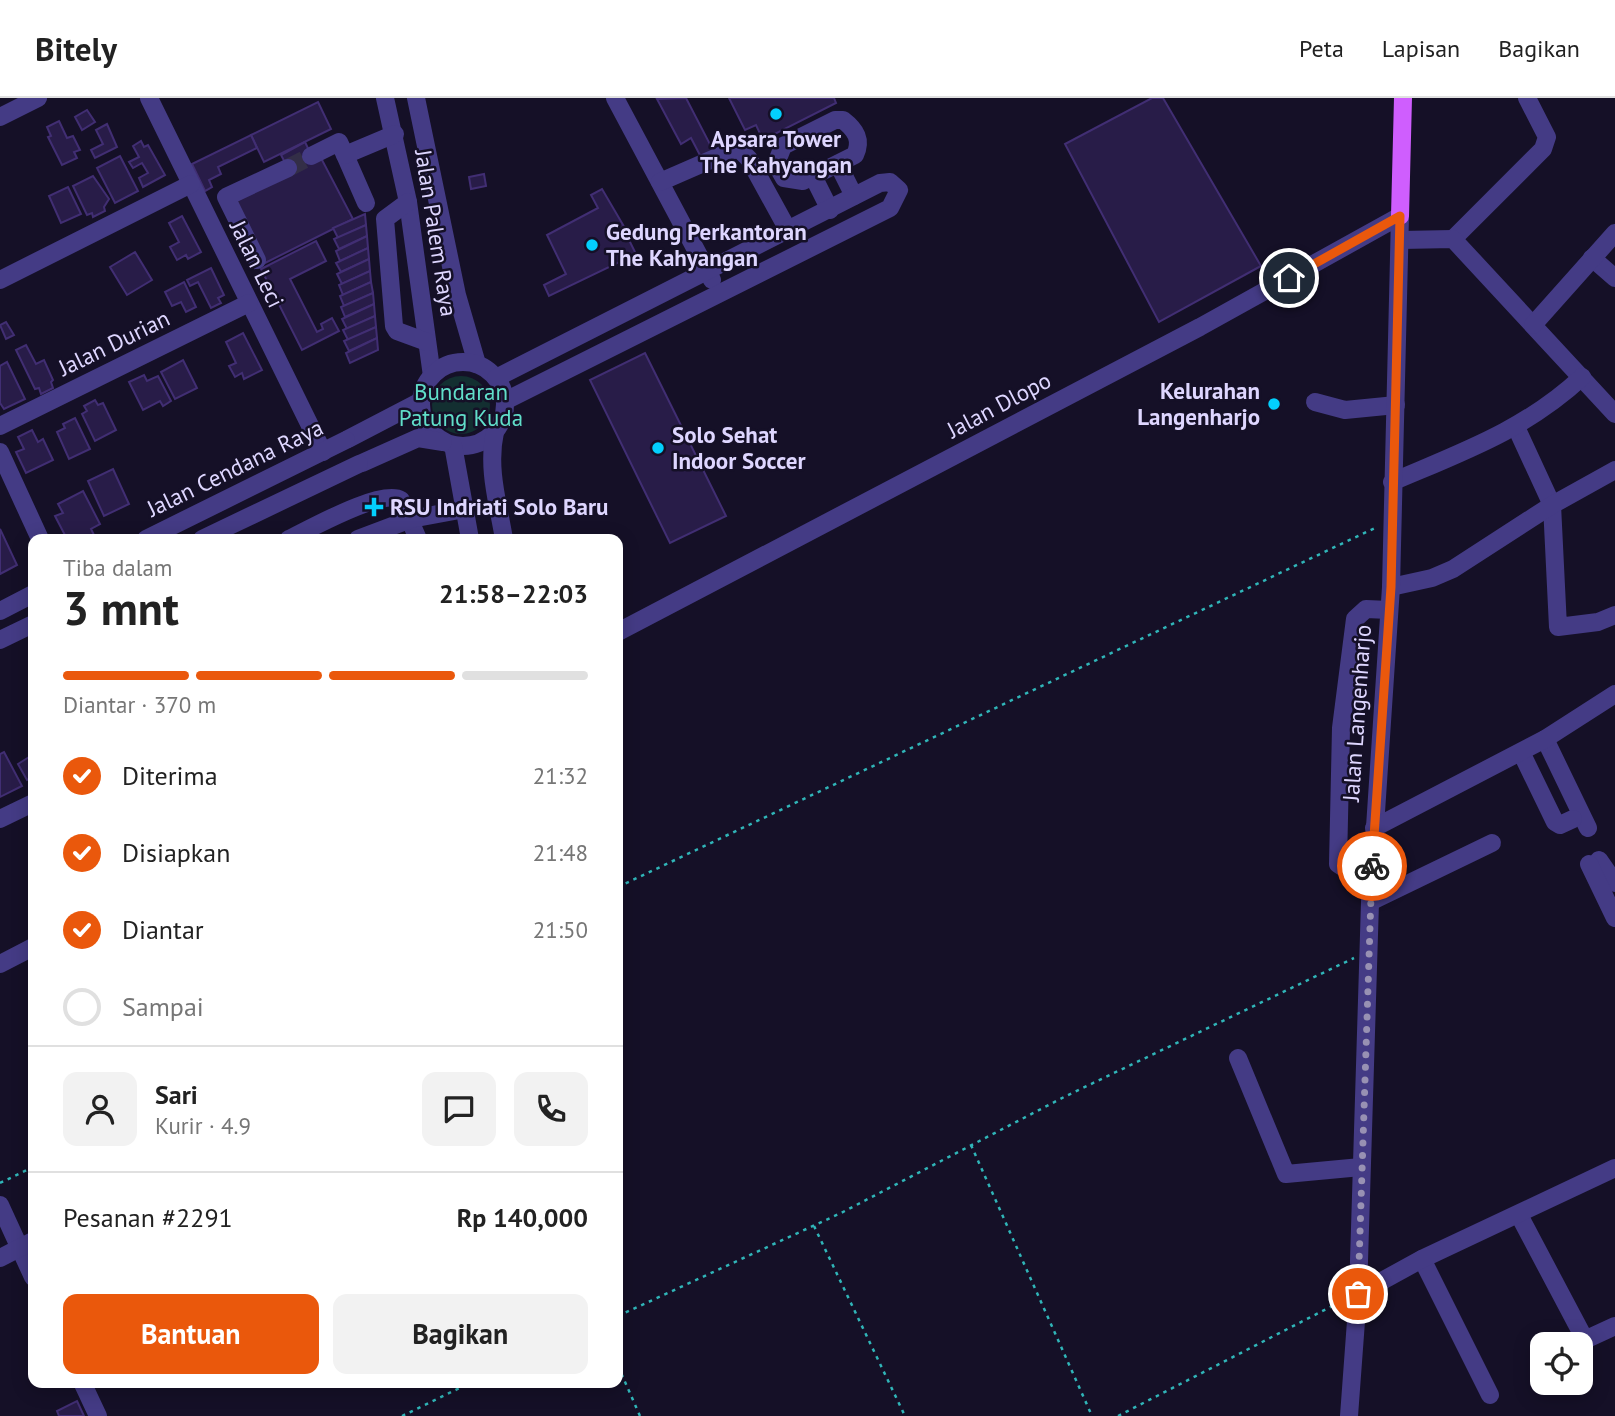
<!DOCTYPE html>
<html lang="id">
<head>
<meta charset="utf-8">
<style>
	:root { --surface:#fff; --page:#f2f2f2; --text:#222; --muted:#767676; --line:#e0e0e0; --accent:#ea580c }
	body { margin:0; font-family:"PT Sans",sans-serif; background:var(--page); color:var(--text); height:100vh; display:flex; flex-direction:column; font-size:26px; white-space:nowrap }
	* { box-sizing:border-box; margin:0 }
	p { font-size:23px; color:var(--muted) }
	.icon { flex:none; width:38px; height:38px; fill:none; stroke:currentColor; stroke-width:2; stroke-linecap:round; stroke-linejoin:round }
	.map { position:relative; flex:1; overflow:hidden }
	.details { position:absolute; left:28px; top:436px; width:595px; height:854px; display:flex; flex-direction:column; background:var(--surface); border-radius:14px; box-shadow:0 4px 18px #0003 }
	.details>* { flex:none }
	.controls { position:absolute; left:1530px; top:1234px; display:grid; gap:14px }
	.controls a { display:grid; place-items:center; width:63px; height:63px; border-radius:14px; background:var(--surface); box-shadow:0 4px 18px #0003; font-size:35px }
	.pin { position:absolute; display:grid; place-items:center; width:60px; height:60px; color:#fff; margin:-30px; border:4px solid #fff; border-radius:50%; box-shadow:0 2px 7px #0007 }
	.courier { position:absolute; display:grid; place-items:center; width:70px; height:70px; margin:-35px; border:5px solid #ea580c; border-radius:50%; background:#fff; color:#222; box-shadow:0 2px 9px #0007 }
	.headline em { font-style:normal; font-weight:700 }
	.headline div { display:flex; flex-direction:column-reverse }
	.headline { display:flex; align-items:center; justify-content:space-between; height:119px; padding:0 35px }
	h1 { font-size:46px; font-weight:700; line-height:52px }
	.bar { display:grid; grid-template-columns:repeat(4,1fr); gap:10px 7px; align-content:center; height:84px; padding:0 35px }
	.bar i { height:9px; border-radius:5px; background:var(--line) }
	.bar .current { background:var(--accent) }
	.bar p { grid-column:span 4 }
	.line { display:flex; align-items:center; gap:18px; padding:0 35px; border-top:2px solid var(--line) }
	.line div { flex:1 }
	.round { display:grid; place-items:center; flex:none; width:74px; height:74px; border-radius:14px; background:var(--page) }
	ol { padding:0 35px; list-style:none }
	li { display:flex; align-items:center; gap:21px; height:77px }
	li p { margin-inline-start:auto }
	li .icon { padding:7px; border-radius:50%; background:var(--accent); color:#fff; stroke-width:4 }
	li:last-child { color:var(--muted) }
	li i { width:38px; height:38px; border:4px solid var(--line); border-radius:50% }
	.primary-button { display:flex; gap:14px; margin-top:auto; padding:14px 35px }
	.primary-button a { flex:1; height:80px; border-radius:14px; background:var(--accent); color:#fff; font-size:28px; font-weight:700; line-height:80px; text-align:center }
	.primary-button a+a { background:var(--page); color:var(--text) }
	header { display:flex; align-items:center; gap:42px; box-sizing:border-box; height:98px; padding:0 35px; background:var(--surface); border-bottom:2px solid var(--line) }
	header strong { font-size:33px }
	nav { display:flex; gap:38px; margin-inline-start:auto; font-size:24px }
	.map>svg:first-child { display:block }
</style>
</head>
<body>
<header>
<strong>Bitely</strong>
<nav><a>Peta</a><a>Lapisan</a><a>Bagikan</a></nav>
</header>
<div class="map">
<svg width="1615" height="1318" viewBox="0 0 1615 1318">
	<rect width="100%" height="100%" fill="#151027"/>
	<circle fill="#132f31" cx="461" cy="307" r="29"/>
	<g fill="#281c48" stroke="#412e73" stroke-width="2">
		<polygon points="686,0 714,54 702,61 691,40 681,46 657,1"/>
		<polygon points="729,0 834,0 836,5 763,42 756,27 745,32"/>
		<polygon points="1152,0 1163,0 1261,168 1159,224 1065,46"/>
		<polygon points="318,4 331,31 264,64 251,37"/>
		<polygon points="87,12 95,24 82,32 75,19"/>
		<polygon points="59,23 67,40 73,38 80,52 74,54 77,60 62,67 48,39 51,38 47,29"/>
		<polygon points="107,26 117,49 95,60 91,52 103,46 96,32"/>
		<polygon points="251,37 257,50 218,69 221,76 209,82 212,89 205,93 192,66"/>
		<polygon points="141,43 144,49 148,47 165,77 143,89 139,80 148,75 142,65 133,70 129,64 139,59 133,48"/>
		<polygon points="305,44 314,63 321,60 353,121 255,170 236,103 290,74 281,57"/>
		<polygon points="120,58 138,93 115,105 97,70"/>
		<polygon points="484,76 486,88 471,91 469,79"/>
		<polygon points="93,78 109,101 104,109 105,113 93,119 92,115 87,117 73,88"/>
		<polygon points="68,89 81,116 61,125 49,98"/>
		<polygon points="602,91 629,137 627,138 636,156 549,198 544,187 566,176 547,137 598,110 591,97"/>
		<polygon points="365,116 366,127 338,140 333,130"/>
		<polygon points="182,118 201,154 188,161 186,157 177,162 170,149 179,144 169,125"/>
		<polygon points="366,127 367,138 339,151 334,141"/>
		<polygon points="367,138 368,150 340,163 336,153"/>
		<polygon points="316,143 326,163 290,181 317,234 323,231 321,226 332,220 339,233 302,252 261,171"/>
		<polygon points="368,150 369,161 341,174 336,165"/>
		<polygon points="135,154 152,182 127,197 110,169"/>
		<polygon points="369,161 370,173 342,186 337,176"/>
		<polygon points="211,170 224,197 218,200 221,205 211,210 198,184 190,188 187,182"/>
		<polygon points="370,173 371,184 343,197 339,187"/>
		<polygon points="184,184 196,209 186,214 181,204 172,208 165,194"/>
		<polygon points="371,184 373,195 344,208 340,198"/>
		<polygon points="373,195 374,206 345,219 341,209"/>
		<polygon points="374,206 375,218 347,231 342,221"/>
		<polygon points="375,218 376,229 348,242 343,232"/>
		<polygon points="6,224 14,237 6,241 0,227"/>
		<polygon points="376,229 377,240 349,253 344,243"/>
		<polygon points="243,235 262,272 244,281 242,275 235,279 229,268 236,265 226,244"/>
		<polygon points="377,240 378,252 350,265 346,255"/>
		<polygon points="26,247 36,266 44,262 53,282 51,284 53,290 41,296 39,290 35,291 16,252"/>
		<polygon points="645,255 726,418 670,445 590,282"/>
		<polygon points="183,262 197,290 175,301 161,274"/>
		<polygon points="7,264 25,301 4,311 0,305 0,268"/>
		<polygon points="144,277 147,283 158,278 171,303 163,308 160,303 143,312 129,284"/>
		<polygon points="95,302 98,307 103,305 116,332 95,343 82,316 87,313 84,308"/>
		<polygon points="75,320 90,351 69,361 57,334 65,330 63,326"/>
		<polygon points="32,332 38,344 43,341 53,362 26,375 16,354 24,351 18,339"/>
		<polygon points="113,371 129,406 104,418 88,383"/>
		<polygon points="83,393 100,426 91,431 94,437 86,441 78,438 67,441 55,418 63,415 58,406"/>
		<polygon points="0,431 17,467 0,476"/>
		<polygon points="4,654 22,688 0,699 0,656"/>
		<polygon points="29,659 33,665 33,679 27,682 18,666"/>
		<polygon points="77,1303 84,1318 59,1318 57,1313"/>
	</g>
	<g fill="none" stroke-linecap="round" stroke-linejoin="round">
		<polyline stroke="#332e47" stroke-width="18" stroke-dasharray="18 9" stroke-linecap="butt" points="288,70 311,58"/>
		<g stroke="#30b5b8" stroke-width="2.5" stroke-dasharray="3.5 5" stroke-linecap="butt">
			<polyline points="618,789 1377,429"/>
			<polyline points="971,1047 1092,1318"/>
			<polyline points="0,1085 33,1069"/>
			<polyline points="814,1128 905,1318"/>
			<polyline points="618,1218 841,1115 1066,998 1354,860"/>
			<polyline points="618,1268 640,1318"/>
			<polyline points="402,1318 472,1284"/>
			<polyline points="1118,1318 1342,1203"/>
		</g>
		<g stroke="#443b85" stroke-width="18">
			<polyline points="149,0 323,354"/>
			<polyline points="385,0 408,104 432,278"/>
			<polyline points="416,0 457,197 477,266"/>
			<polyline points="615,0 712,182"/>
			<polyline points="0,19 38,0"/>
			<path d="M 835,22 L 843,22 C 856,32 862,42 855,57 L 803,83 L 784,80 L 776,66 L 783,48 Z"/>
			<polyline points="345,57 366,105"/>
			<polyline points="311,58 339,44 345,57 395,36"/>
			<polyline points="838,66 854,98"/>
			<polyline points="813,78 830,112"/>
			<polyline points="660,84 738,50 749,61 788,132"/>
			<polyline points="408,104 385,121 394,228 397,233 427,244"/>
			<polyline points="1453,141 1543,51 1547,39 1527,0"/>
			<polyline points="1401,142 1453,141 1615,316"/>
			<polyline points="1592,160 1615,180"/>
			<polyline points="257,162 226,99 288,70"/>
			<polyline points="0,182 191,86"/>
			<polyline points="1533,227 1615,135"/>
			<circle cx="463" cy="306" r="42"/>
			<polyline points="496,280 880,85 890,84 899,92 890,110 505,303"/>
			<polyline points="1315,304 1345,312 1396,307"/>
			<polyline points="0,328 249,205"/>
			<polyline points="1516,329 1552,407 1558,529 1598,524 1615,517"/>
			<path d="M 495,334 C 487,370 498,405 504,441"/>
			<polyline points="348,341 421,303"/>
			<polyline points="453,347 470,441"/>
			<polyline points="0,354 40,441"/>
			<polyline points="362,365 418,340 443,344"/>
			<path d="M 1392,384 C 1462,354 1525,332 1582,279"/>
			<polyline points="146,441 346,342"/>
			<polyline points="202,441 359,366"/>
			<path d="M 289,441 C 310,431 382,390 401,402 L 418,441"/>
			<polyline points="358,441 411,421 465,411"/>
			<polyline points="1391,489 1432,480 1453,471 1552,407 1615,372"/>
			<polyline points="0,513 33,496"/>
			<polyline points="618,534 1200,229 1400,118 1391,489 1370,804 1358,1196 1349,1318"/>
			<polyline points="0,542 33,526"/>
			<polyline points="1545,641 1588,730"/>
			<polyline points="1521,654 1555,724 1560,727 1573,721"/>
			<polyline points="0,721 33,705"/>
			<polyline points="1374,730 1545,641 1615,596"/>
			<polyline points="1599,762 1615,785"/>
			<polyline points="1589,766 1615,820"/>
			<polyline points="1372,776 1350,774 1338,766 1341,630 1355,521 1366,511 1389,512"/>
			<polyline points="1370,804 1492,745"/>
			<polyline points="0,866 33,849"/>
			<polyline points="1238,960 1286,1076 1361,1069"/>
			<polyline points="0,1107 33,1179"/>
			<polyline points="1519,1117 1583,1238 1589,1240 1615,1228"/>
			<polyline points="0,1160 33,1143"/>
			<polyline points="1422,1161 1490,1297"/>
			<polyline points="1358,1196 1422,1161 1615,1070"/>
			<polyline points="82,1284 98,1318"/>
		</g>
		<polyline stroke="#cf5efe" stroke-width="18" points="1400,118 1403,0"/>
	</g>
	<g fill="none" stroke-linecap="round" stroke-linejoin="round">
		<polyline stroke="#9891b3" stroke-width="7" stroke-dasharray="0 12.6" points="1358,1196 1372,768"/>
		<polyline stroke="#ea580c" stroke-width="9" points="1289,180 1400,118 1391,489 1372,768"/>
	</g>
	<g fill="#03cffd" stroke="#151027" stroke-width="2.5">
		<circle cx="776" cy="16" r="7"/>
		<circle cx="592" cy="147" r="7"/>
		<circle cx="1274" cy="306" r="7"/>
		<circle cx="658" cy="350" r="7"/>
		<path d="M370.5 398.5h7v7h7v7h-7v7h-7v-7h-7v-7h7z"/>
	</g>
	<g text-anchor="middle" stroke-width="5" stroke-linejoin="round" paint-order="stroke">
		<g font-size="23" font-weight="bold" fill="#ded6ff" stroke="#151027" text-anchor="start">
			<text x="776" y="49" text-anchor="middle">Apsara Tower<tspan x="776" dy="26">The Kahyangan</tspan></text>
			<text x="606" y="142">Gedung Perkantoran<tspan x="606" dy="26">The Kahyangan</tspan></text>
			<text x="1260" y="301" text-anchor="end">Kelurahan<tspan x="1260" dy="26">Langenharjo</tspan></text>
			<text x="672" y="345">Solo Sehat<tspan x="672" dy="26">Indoor Soccer</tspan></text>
			<text x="390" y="417">RSU Indriati Solo Baru</text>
		</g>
		<g font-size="23" fill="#ded6ff" stroke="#151027">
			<text transform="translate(436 135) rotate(81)" y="8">Jalan Palem Raya</text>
			<text transform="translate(257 166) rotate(64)" y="8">Jalan Leci</text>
			<text transform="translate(114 245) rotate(-26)" y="8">Jalan Durian</text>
			<text transform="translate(999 307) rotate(-28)" y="8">Jalan Dlopo</text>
			<text transform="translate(235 370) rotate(-26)" y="8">Jalan Cendana Raya</text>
			<text transform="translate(1357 615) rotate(-86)" y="8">Jalan Langenharjo</text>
		</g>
		<g font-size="23" fill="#61dfca" stroke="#151027">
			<text x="461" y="302">Bundaran<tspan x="461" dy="26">Patung Kuda</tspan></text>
		</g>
	</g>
</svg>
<div class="controls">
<a><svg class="icon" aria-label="locate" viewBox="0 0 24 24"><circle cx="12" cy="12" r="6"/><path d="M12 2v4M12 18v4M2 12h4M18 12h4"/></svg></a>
</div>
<div class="pin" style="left:1358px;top:1196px;background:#ea580c"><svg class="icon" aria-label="bag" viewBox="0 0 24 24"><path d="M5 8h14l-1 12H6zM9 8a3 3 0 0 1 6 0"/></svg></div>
<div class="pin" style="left:1289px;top:180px;background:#1f2937"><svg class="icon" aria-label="home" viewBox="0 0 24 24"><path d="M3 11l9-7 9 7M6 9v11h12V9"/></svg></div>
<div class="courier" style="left:1372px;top:768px"><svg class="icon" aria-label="bike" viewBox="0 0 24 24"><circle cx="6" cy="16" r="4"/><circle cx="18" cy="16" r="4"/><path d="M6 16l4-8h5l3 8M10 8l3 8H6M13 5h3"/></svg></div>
<section class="details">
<div class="headline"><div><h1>3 mnt</h1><p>Tiba dalam</p></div><em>21:58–22:03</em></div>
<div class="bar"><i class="current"></i><i class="current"></i><i class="current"></i><i></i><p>Diantar · 370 m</p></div>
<ol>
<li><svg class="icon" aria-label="check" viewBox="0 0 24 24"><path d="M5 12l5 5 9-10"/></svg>Diterima<p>21:32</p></li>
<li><svg class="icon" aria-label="check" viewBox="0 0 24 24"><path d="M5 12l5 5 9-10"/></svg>Disiapkan<p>21:48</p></li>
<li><svg class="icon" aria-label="check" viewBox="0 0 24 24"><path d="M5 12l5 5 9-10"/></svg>Diantar<p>21:50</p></li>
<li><i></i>Sampai</li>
</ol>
<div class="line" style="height:126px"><a class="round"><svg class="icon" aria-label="person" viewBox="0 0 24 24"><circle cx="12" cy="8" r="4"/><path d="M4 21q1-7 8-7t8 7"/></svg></a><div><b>Sari</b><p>Kurir · 4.9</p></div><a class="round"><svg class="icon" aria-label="chat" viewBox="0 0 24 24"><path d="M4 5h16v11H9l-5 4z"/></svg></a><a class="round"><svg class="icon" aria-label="phone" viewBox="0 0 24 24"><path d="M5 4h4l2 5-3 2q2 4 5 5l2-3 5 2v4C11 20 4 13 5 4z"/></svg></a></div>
<div class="line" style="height:91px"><div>Pesanan #2291</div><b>Rp 140,000</b></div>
<div class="primary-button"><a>Bantuan</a><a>Bagikan</a></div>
</section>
</div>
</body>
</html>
